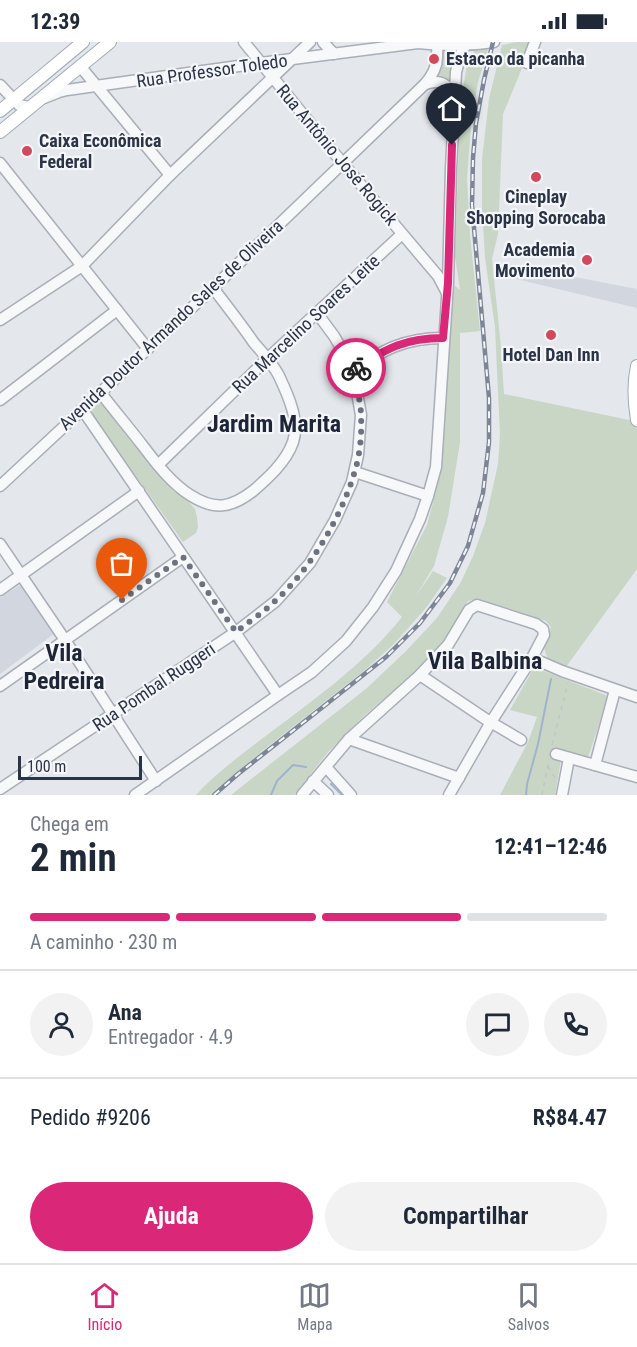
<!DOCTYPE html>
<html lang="pt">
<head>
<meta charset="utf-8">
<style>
	:root { --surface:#fff; --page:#f2f2f3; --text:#1f2937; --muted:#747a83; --line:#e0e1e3; --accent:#db2777 }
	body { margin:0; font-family:"Roboto Condensed",sans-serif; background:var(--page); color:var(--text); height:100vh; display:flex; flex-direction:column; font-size:22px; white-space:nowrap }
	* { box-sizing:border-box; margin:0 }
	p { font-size:20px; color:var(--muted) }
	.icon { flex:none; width:33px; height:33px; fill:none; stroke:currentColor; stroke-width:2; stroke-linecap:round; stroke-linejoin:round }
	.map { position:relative; height:753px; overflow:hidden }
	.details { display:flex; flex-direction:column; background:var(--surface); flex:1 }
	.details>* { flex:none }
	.scale { position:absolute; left:18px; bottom:15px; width:124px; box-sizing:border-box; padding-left:6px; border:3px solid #2b3445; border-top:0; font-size:16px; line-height:21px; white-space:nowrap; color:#2b3445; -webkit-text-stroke:4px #f4f6f9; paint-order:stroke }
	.pin { position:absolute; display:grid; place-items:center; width:51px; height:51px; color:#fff; margin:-62px -26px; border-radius:50% 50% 50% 0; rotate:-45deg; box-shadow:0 0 6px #0007 }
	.pin .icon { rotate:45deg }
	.courier { position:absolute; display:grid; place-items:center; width:60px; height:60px; margin:-30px; border:4px solid #db2777; border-radius:50%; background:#fff; color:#222; box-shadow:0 2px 8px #0007 }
	.head em { font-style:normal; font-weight:700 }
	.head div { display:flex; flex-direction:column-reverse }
	.head { display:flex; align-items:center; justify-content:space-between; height:102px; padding:0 30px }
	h1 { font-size:39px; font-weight:700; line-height:45px }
	.bar { display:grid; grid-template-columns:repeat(4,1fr); gap:9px 6px; align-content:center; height:72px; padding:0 30px }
	.bar i { height:8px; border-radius:4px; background:var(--line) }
	.bar .on { background:var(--accent) }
	.bar p { grid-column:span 4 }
	.line { display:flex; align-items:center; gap:15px; padding:0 30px; border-top:2px solid var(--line) }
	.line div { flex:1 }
	.round { display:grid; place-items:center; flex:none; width:63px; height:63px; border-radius:32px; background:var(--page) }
	.primary-button { display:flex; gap:12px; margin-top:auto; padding:12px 30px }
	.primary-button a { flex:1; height:69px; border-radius:36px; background:var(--accent); color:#fff; font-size:24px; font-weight:700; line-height:69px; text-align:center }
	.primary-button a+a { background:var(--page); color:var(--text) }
	.status { display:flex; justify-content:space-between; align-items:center; height:42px; padding:0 30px; background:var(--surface); direction:ltr }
	.status svg { height:16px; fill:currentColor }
	.menu { display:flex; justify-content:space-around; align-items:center; height:84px; border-top:2px solid var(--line); background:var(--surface); font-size:16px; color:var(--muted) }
	.menu a { display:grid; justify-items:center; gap:3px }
	.menu .on { color:var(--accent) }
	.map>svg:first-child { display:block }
</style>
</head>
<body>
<div class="status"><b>12:39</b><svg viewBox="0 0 49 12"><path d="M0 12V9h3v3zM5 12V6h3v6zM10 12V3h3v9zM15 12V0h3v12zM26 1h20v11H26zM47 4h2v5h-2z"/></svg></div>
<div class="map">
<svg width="637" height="753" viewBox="0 0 637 753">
	<rect width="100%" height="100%" fill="#e4e7ec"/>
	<g fill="#d2d6de">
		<polygon points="501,221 637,247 637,266 504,234"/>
		<polygon points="20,543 22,544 55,591 0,632 0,556"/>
	</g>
	<g fill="#c9d6c5">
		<polygon points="517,0 529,0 530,2 523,24 503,72 498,192 492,217 501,305 504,352 634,379 637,386 637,527 566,625 548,618 544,606 551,585 546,579 480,557 468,559 446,597 418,628 366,672 328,710 294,753 231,753 367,646 406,609 437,576 461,540 473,514 485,481 498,422 500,393 495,285 485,216 482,165 482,117 489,57 502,3"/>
		<path d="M 481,4 L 489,4 L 478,40 L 471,84 L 467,137 L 470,193 L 480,289 L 460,291 L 460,400 L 448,475 L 434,524 L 416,554 L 433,529 L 447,536 L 426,566 L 394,602 L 364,629 L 266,706 L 210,753 L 196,753 C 215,732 237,716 259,699 C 309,661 363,624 402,575 L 387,560 L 427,483 L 438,442 L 445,388 L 448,323 L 450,248 L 455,244 L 460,248 L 455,215 L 460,63 L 468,18 L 475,8 Z"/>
		<path d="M 457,6 L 451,43 C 445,37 442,34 434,35 L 442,7 Z"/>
		<path d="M 101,361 L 173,449 L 185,456 L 195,467 L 197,475 L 198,485 L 196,491 L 183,500 L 96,378 C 92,371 90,368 96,362 Z"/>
		<polygon points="536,626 608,654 589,713 587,715 568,712 561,718 555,753 500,753 528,700 537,675 510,668 532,629"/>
	</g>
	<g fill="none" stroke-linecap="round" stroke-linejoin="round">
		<g stroke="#9fb4cc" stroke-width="2">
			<polyline points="331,742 342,753"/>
			<polyline points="271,753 277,739 293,723 306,725"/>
			<polyline points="526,753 527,742 538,702 551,637"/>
		</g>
		<g stroke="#a9aeb7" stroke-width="13">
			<g id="minor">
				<polyline points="244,0 340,118 438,234 447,251"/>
				<polyline points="323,0 334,12"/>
				<polyline points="527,21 535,0"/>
				<polyline points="80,24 170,133"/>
				<path d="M 425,42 C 440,37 448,41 454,56"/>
				<polyline points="0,43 19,63 29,65"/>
				<path d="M 44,56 L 59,50 L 67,48 L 253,22 L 418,1 C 443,4 468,4 494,0"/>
				<polyline points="0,121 148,307"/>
				<polyline points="0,278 82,224 170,133 310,0"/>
				<path d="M 351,329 C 383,308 404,296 443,296"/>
				<path d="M 100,350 C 114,368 129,386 143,404 C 156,421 171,441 190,453 C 215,469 231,466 253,449 C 268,436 286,420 293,400 C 300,379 288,353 279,334 C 273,322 263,311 254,301 C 241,282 227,264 213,246"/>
				<polyline points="0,358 117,268"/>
				<polyline points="82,367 278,653"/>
				<polyline points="158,423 267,317 402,192"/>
				<polyline points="355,430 428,454"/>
				<path d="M 0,444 L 213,246 L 425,42 C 432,34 437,25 437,15 C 437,9 437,5 439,0"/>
				<polyline points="0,502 65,598 156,739"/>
				<polyline points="0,548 139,449"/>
				<polyline points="532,616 562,629 637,655"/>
				<polyline points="420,633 487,678 521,698"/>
				<polyline points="0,644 183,515"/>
				<polyline points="349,697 459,736"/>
				<polyline points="556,712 637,735"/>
				<polyline points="595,723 615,648"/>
				<polyline points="326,725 351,753"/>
				<polyline points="313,739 328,753"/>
				<polyline points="0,747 236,590 276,559 310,521 335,478 352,440 358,413 361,373 356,345 347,316 334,294 317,271"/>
				<polyline points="135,753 278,653 312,630 346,599 373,565 396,529 420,477 428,454 436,425 448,241 451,126 456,30 462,8 468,0"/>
				<polyline points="302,753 349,697 420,633 448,603 469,568 477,563 536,582 543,587 544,593 532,616 491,680 449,753"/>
				<polyline points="562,753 569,716"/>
			</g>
		</g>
		<g stroke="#a3abb8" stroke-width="14">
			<g id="major">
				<polyline points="0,69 83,0"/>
				<polyline points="0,90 110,0"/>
				<path d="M 637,324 C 633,342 634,360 637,378"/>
			</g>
		</g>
		<g stroke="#c2c5cb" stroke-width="1.5" stroke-dasharray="4.5 4.5" stroke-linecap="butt">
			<polyline points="552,703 568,641"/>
			<polyline points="548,724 555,736"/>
			<polyline points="542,753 549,717"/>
		</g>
		<use href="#minor" stroke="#f7f8fa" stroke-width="10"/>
		<use href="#major" stroke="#fff" stroke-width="12"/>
		<g stroke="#7d8696" stroke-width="4.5">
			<polyline id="rail" points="214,753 238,732 386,615 420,581 450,541 468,504 483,451 489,400 489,356 472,163 473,116 476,81 484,38 493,0"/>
		</g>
		<use href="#rail" stroke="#f4f6f9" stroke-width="2" stroke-dasharray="7" stroke-linecap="butt"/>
	</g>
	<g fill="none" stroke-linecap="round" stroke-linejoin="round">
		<path stroke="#6c737f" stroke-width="6" stroke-dasharray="0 10.8" d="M 122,558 L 183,515 L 236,590 C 248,580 263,571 275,559 C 309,529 341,476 354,432 C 360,414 362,392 361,374 C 361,359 356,343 351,329 L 356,326"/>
		<path stroke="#db2777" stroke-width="8" d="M 356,326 C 387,306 406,296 443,296 L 448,241 L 452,103"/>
	</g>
	<g fill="#d1495b" stroke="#f4f6f9" stroke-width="2">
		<circle cx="434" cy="17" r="6"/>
		<circle cx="27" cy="109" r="6"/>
		<circle cx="536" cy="135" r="6"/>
		<circle cx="587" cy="218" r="6"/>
		<circle cx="551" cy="293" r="6"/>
	</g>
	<g text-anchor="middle" stroke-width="4.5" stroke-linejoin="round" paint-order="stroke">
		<g font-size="18" font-weight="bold" fill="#2b3445" stroke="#f4f6f9" text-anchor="start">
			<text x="446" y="23">Estacao da picanha</text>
			<text x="39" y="105">Caixa Econômica<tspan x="39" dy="21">Federal</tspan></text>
			<text x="536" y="161" text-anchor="middle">Cineplay<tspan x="536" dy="21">Shopping Sorocaba</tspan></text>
			<text x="575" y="214" text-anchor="end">Academia<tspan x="575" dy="21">Movimento</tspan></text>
			<text x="551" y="319" text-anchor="middle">Hotel Dan Inn</text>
		</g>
		<g font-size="18" fill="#2b3445" stroke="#f4f6f9">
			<text transform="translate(212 29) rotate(-8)" y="6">Rua Professor Toledo</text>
			<text transform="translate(337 113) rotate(50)" y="6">Rua Antônio José Rogick</text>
			<text transform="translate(306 282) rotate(-43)" y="6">Rua Marcelino Soares Leite</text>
			<text transform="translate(171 283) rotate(-43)" y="6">Avenida Doutor Armando Sales de Oliveira</text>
			<text transform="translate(154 645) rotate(-34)" y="6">Rua Pombal Ruggeri</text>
		</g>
		<g font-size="24" font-weight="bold" fill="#1d2536" stroke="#f4f6f9">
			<text x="274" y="390">Jardim Marita</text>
			<text x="64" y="619">Vila<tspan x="64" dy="28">Pedreira</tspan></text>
			<text x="485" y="627">Vila Balbina</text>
		</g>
	</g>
</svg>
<div class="scale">100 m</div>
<div class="pin" style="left:122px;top:558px;background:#ea580c"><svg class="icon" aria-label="bag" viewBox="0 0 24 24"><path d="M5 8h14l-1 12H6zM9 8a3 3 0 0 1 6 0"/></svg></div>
<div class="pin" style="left:452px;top:103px;background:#1f2937"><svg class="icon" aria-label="home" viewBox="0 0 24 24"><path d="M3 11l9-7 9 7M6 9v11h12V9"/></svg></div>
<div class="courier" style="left:356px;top:326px"><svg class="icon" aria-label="bike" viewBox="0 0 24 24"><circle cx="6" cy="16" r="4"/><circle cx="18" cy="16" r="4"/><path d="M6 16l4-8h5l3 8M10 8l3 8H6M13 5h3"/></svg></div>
</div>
<section class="details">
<div class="head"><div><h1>2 min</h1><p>Chega em</p></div><em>12:41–12:46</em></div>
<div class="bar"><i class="on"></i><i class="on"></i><i class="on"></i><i></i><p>A caminho · 230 m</p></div>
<div class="line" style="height:108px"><a class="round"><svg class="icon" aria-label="person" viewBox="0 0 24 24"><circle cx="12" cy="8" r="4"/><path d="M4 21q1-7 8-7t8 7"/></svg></a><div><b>Ana</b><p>Entregador · 4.9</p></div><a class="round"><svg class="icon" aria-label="chat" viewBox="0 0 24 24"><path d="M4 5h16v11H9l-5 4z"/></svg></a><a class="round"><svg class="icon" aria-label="phone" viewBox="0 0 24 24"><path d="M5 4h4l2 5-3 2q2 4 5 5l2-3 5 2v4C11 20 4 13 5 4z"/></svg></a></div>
<div class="line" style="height:78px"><div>Pedido #9206</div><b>R$84.47</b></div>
<div class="primary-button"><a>Ajuda</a><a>Compartilhar</a></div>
</section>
<nav class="menu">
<a class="on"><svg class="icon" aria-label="home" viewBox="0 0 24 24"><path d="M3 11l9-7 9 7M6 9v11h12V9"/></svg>Início</a>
<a><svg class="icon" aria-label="map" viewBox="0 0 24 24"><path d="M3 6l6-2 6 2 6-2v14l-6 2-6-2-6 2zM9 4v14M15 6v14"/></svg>Mapa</a>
<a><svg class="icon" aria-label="saved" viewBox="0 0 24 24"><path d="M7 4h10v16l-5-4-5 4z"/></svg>Salvos</a>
</nav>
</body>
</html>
